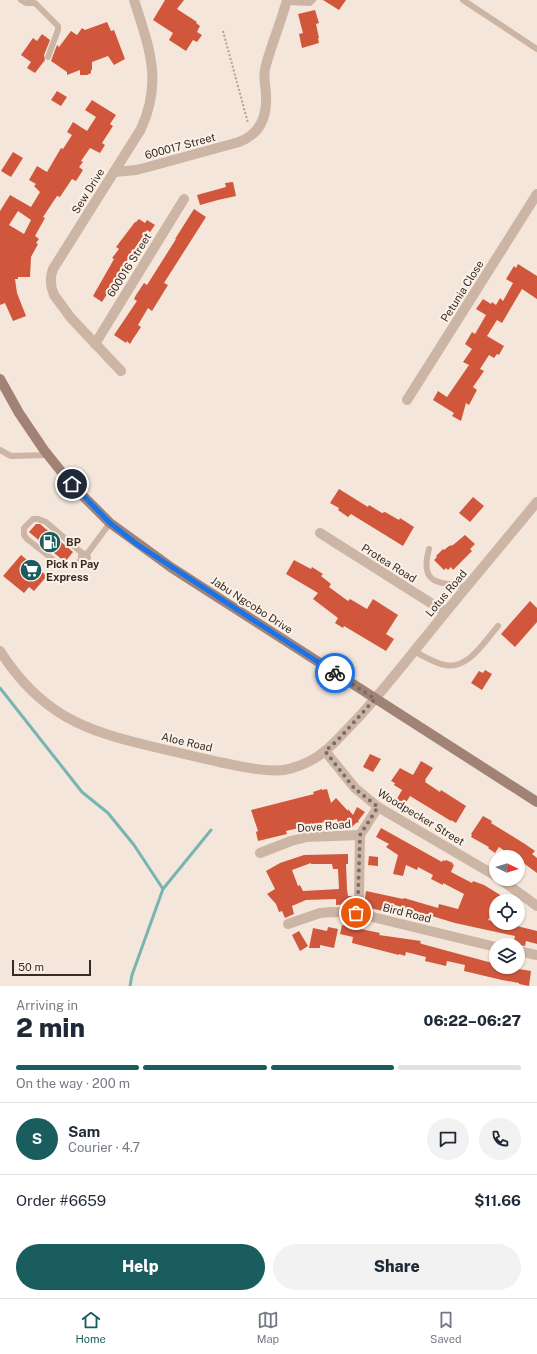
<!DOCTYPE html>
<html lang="en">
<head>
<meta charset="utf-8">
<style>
	:root { --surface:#fff; --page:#f2f2f3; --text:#1f2937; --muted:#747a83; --line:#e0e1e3; --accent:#195d5e }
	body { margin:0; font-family:"Public Sans",sans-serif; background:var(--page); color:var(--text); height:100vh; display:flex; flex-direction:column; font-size:15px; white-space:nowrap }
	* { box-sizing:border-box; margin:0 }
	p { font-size:13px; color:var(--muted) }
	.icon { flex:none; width:22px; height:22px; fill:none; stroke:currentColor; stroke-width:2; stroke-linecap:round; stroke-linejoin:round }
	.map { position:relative; height:986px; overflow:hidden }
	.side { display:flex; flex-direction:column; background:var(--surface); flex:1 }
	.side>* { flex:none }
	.needle { width:26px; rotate:95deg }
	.tools { position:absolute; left:489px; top:850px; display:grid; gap:8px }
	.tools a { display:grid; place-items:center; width:36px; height:36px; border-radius:50%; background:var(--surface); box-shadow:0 1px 3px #0004; font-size:20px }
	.scale { position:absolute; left:12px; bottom:10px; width:79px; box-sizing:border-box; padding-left:4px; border:2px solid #382b27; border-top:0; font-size:11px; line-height:14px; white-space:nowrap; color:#382b27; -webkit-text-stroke:3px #fbf1e7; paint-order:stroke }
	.pin { position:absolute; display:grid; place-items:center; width:34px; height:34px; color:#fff; margin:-17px; border:2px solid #fff; border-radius:50%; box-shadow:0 1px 4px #0007 }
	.courier { position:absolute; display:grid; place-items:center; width:40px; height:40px; margin:-20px; border:3px solid #1a73e8; border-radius:50%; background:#fff; color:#222; box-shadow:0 1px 5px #0007 }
	.summary em { font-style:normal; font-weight:800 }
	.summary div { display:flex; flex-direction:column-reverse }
	.summary { display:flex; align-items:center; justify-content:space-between; height:68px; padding:0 16px }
	h1 { font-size:26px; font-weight:800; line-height:30px }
	.bar { display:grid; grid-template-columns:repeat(4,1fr); gap:6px 4px; align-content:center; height:48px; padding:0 16px }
	.bar i { height:5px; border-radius:3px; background:var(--line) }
	.bar .current { background:var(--accent) }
	.bar p { grid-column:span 4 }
	.line { display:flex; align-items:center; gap:10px; padding:0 16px; border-top:1px solid var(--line) }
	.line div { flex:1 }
	.round { display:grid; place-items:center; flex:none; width:42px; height:42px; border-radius:21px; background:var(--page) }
	.cta { display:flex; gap:8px; margin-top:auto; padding:8px 16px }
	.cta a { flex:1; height:46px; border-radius:24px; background:var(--accent); color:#fff; font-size:16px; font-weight:800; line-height:46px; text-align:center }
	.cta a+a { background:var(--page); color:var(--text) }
	.tabs { display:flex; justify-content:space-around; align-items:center; height:56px; border-top:1px solid var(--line); background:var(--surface); font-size:11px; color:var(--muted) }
	.tabs a { display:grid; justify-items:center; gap:2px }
	.tabs .current { color:var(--accent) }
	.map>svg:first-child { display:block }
</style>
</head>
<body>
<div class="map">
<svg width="537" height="986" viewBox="0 0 537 986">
	<rect width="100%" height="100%" fill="#f4e6da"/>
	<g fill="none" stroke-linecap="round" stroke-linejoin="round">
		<g stroke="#77b4b3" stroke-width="3">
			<polyline points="0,688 82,792 108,813 134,845 163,889"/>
			<polyline points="130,986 132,975 163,889 211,830"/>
		</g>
	</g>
	<g fill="#d1573c" fill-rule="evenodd">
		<polygon points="165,0 184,0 177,9 197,22 196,23 200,26 197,32 202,35 197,42 193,40 186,51 169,40 173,33 153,20"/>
		<polygon points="323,0 346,0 339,10"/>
		<polygon points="315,10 319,23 316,24 319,38 318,38 319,43 302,48 299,34 303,33 298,14"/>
		<polygon points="107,22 111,31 114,30 125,59 114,65 108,56 92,62 92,70 91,70 91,73 87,75 80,75 80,70 67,75 67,72 51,61 57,45 59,47 71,31 77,35 82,28 85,30"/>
		<polygon points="42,34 50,40 44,55 45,60 35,73 27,68 31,62 21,55 33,38 37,41"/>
		<polygon points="57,91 67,97 61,106 51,100"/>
		<path d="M 92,100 L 116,115 L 110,124 L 113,126 L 102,143 L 105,145 L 100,153 L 90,148 L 81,161 L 83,162 L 79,167 L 83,170 L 76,181 L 72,179 L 60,197 L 57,196 L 43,217 L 45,218 L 35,236 L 39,239 L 36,243 L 38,244 L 31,257 L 30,277 L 18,277 L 18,279 L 15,279 L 17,293 L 26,316 L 13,321 L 5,303 L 0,305 L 0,211 L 10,195 L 31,207 L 40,192 L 34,186 L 36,184 L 29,180 L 37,166 L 47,172 L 61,148 L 63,149 L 72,135 L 67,132 L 73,122 L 87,131 L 96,117 L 85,110 ZM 18,211 L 31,220 L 24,234 L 9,225 Z"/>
		<polygon points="13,152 23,158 11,177 1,171"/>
		<polygon points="233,182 236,196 218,200 200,205 197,195 226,187 225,183"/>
		<polygon points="194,209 206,217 164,283 168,285 152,311 148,308 138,325 141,327 133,339 130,344 127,341 126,343 114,335 137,301 134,299 136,295 144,283 147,285 176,239 175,239"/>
		<polygon points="139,219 145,223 147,220 155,225 150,232 147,230 137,245 108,290 109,291 102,302 93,296 114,259 112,258 119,249 116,247 135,222 136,222"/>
		<polygon points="518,264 537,276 537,299 522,289 502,323 497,320 487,336 504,346 499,355 497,354 494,358 489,355 480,369 484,371 473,387 477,390 469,405 466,403 461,421 452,416 454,413 433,400 438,391 447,397 469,365 463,362 472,349 465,344 472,332 475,334 486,315 476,309 483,299 491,304 492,302 496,305 500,298 503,301 513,283 506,279 514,266 516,268"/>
		<polygon points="339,489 368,507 369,505 382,513 385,512 399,520 400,518 414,527 403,546 351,514 348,517 338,510 339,508 330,503"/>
		<polygon points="473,497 484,506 470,522 459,513"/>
		<polygon points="36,524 40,524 73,552 65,562 29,532"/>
		<polygon points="465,535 475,544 470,549 472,551 453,570 451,567 448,570 446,568 444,570 434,560 437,557 436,556 443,549 444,550 449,546 453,545"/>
		<polygon points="21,555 47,576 34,591 29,587 24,593 3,576"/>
		<polygon points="294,560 311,569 312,567 323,574 321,576 331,584 329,587 348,601 350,599 367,609 373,599 398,615 386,634 394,639 386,651 344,626 343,628 335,623 338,618 313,599 318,593 286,574"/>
		<polygon points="530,601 537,608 537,622 515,647 501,634"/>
		<polygon points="485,670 492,674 482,690 471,683 479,671 483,673"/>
		<polygon points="370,754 381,759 373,772 363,767"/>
		<polygon points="421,761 433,768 425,780 426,780 425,782 440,792 441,790 466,806 456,823 451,820 451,821 410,796 402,809 394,804 402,790 394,785 395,783 391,781 400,768 413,775"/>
		<polygon points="322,789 322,790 327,789 331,803 336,798 348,811 348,809 353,815 357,807 365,812 358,821 359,822 356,823 350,829 344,829 346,825 339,826 337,819 312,825 313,830 304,831 303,827 286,831 287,834 258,841 256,832 258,831 251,810 314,794 313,792"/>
		<polygon points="483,816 492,821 491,823 525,844 535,851 532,854 537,858 537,873 518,859 518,857 516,857 507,850 506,852 499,847 495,853 488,848 489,847 471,837 472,835 471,834"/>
		<polygon points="381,828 442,862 443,860 445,861 446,860 453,863 452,864 454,865 451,872 472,883 473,881 484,885 502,896 499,901 496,901 496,906 488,920 496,922 496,923 517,927 517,926 537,931 537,944 526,941 525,946 513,944 515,936 455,923 395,905 393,913 369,908 370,905 364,904 366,891 403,899 404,898 438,908 439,904 458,909 464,894 443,883 443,885 431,879 433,875 418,867 417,870 406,865 403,876 393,874 398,855 386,847 389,844 376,837"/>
		<path d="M 348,854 L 348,864 L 346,864 L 347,889 L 348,896 L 353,896 L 351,904 L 336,905 L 336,899 L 306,900 L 292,906 L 294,914 L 285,918 L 282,911 L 279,912 L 276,904 L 267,894 L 275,889 L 266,871 L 280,863 L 304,855 ZM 311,863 L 311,864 L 332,864 L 333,869 L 338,869 L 339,889 L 303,891 L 300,885 L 298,886 L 292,870 Z"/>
		<polygon points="369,856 378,857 378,866 368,865"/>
		<polygon points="342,925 380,933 379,935 421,941 420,943 422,944 496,964 496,967 506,967 531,971 529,986 519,984 519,983 502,980 464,971 465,965 447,961 446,966 425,961 426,957 406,952 405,956 399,954 399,955 352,943 353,937 340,934"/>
		<polygon points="328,927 338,929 334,948 320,945 320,948 309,948 313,928 327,931"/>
		<polygon points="299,931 308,946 300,951 292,935"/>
	</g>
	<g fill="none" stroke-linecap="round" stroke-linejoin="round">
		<polyline stroke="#b99f8f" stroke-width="2" stroke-dasharray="2 2" stroke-linecap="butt" points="223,31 248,123"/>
		<g stroke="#cdb5a5" stroke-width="6">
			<polyline points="21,0 26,3 35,3 58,26 58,30 48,57"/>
			<polyline points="463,0 537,49"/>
			<polyline points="287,2 310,3 313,0"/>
			<polyline points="0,450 11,456 48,455"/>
			<path d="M 429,549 C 419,585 439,583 467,586"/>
			<polyline points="87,554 110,523"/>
			<path d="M 81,560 L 85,561 L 88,558 L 87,554 L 82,553 L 81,555 L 81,560 C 75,566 69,569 60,565 L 27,539 L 24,535 L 24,528 L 33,519 L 38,519 L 46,522 L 82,553"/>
			<path d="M 414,651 C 424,656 434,663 445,665 C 468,670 485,641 498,626"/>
		</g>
		<g stroke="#cdb5a5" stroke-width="10">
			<path d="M 114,172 L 136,170 L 148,167 L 239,142 C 260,134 267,117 266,96 C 266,85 262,76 266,65 C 272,43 281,22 287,0"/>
			<polyline points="95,344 184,199"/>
			<path d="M 121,371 L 71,318 L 54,295 C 50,286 50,277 53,269 L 141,129 C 163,81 149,47 134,0"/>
			<polyline points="407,400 537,194"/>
			<polyline points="320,533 445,612"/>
			<path d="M 0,651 C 40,714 84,731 154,747 C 175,752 197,757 219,762 C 240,766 262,772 284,770 C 299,767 313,761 325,751 C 336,742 346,730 357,719 C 380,694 402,666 424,639 C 461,593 499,548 537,502"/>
			<polyline points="325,751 355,788 378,807 496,876"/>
			<polyline points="260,853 291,841 307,837 360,835"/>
			<polyline points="500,879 537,906"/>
			<polyline points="356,913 359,898 360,835 378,807"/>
			<polyline points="288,924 320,913 332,912 356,913 496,947"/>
			<polyline points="518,951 537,955"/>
		</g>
		<polyline stroke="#a18376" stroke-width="10" points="0,379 19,413 44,450 72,485 110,523 172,568 537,802"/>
	</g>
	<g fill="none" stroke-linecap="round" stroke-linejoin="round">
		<polyline stroke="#7a6c66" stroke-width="4" stroke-dasharray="0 7.2" points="335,673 375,699 337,741 325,751 354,788 378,807 360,835 358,898 356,913"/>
		<polyline stroke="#1a73e8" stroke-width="5" points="72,484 110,523 138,545 335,673"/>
	</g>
	<defs>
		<g id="fuel-disc" transform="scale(1.15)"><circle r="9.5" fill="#195d5e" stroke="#fbf1e7"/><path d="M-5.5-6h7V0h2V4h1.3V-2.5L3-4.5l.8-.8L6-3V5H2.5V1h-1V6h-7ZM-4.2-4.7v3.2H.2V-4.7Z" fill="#fff"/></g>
		<g id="supermarket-disc" transform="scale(1.15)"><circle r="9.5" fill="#195d5e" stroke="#fbf1e7"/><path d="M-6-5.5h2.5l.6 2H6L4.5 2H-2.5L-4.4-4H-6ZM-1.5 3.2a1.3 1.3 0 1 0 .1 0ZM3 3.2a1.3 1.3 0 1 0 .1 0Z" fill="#fff"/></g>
	</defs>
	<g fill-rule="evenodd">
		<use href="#fuel-disc" x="50" y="542"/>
		<use href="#supermarket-disc" x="31" y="570"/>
	</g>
	<g text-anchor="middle" stroke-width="4" stroke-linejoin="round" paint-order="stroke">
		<g font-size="11" fill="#382b27" stroke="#fbf1e7">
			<text transform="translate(180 146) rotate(-15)" y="4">600017 Street</text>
			<text transform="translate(88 191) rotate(-58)" y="4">Sew Drive</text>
			<text transform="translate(129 265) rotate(-58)" y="4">600016 Street</text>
			<text transform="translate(462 291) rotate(-58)" y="4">Petunia Close</text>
			<text transform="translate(389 563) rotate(32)" y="4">Protea Road</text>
			<text transform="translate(446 593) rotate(-50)" y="4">Lotus Road</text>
			<text transform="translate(252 605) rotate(33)" y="4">Jabu Ngcobo Drive</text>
			<text transform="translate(187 742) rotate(13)" y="4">Aloe Road</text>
			<text transform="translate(421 817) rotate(31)" y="4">Woodpecker Street</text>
			<text transform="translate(324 826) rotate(-5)" y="4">Dove Road</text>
			<text transform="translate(407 913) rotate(14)" y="4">Bird Road</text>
		</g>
		<g font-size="11" font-weight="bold" fill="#382b27" stroke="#fbf1e7" text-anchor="start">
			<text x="66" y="546">BP</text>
			<text x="46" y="568">Pick n Pay<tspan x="46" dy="13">Express</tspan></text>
		</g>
	</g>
</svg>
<div class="tools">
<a><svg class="needle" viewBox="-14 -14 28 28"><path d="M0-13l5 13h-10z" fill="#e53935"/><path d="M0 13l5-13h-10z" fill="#747a83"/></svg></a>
<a><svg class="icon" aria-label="locate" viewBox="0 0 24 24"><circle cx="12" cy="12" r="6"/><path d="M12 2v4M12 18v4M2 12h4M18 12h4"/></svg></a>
<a><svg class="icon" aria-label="layers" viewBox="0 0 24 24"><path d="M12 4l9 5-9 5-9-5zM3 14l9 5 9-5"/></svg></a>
</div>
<div class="scale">50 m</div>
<div class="pin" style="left:356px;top:913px;background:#ea580c"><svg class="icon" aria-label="bag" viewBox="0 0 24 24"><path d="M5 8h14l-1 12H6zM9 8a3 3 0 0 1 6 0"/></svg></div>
<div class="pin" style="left:72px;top:484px;background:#1f2937"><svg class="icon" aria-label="home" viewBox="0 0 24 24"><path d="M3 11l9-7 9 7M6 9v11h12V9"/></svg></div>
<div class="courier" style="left:335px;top:673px"><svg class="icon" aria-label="bike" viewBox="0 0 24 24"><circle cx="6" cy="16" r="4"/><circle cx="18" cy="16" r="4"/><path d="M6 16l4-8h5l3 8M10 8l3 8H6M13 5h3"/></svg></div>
</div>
<section class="side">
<div class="summary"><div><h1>2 min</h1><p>Arriving in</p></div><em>06:22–06:27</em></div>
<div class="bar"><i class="current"></i><i class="current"></i><i class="current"></i><i></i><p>On the way · 200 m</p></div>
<div class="line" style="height:72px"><b class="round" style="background:var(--accent);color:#fff">S</b><div><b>Sam</b><p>Courier · 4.7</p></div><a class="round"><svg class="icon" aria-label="chat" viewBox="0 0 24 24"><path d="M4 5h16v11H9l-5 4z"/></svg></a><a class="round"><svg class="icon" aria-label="phone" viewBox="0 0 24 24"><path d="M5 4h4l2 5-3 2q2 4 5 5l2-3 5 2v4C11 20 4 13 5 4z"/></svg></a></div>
<div class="line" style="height:52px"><div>Order #6659</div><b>$11.66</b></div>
<div class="cta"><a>Help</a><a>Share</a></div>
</section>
<nav class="tabs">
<a class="current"><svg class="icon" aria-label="home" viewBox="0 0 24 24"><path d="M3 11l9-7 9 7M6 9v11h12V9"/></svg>Home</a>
<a><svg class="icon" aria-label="map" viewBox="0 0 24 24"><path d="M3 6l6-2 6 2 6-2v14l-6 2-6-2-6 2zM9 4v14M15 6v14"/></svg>Map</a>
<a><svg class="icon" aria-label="saved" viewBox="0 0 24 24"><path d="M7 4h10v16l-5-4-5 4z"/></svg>Saved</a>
</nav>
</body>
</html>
